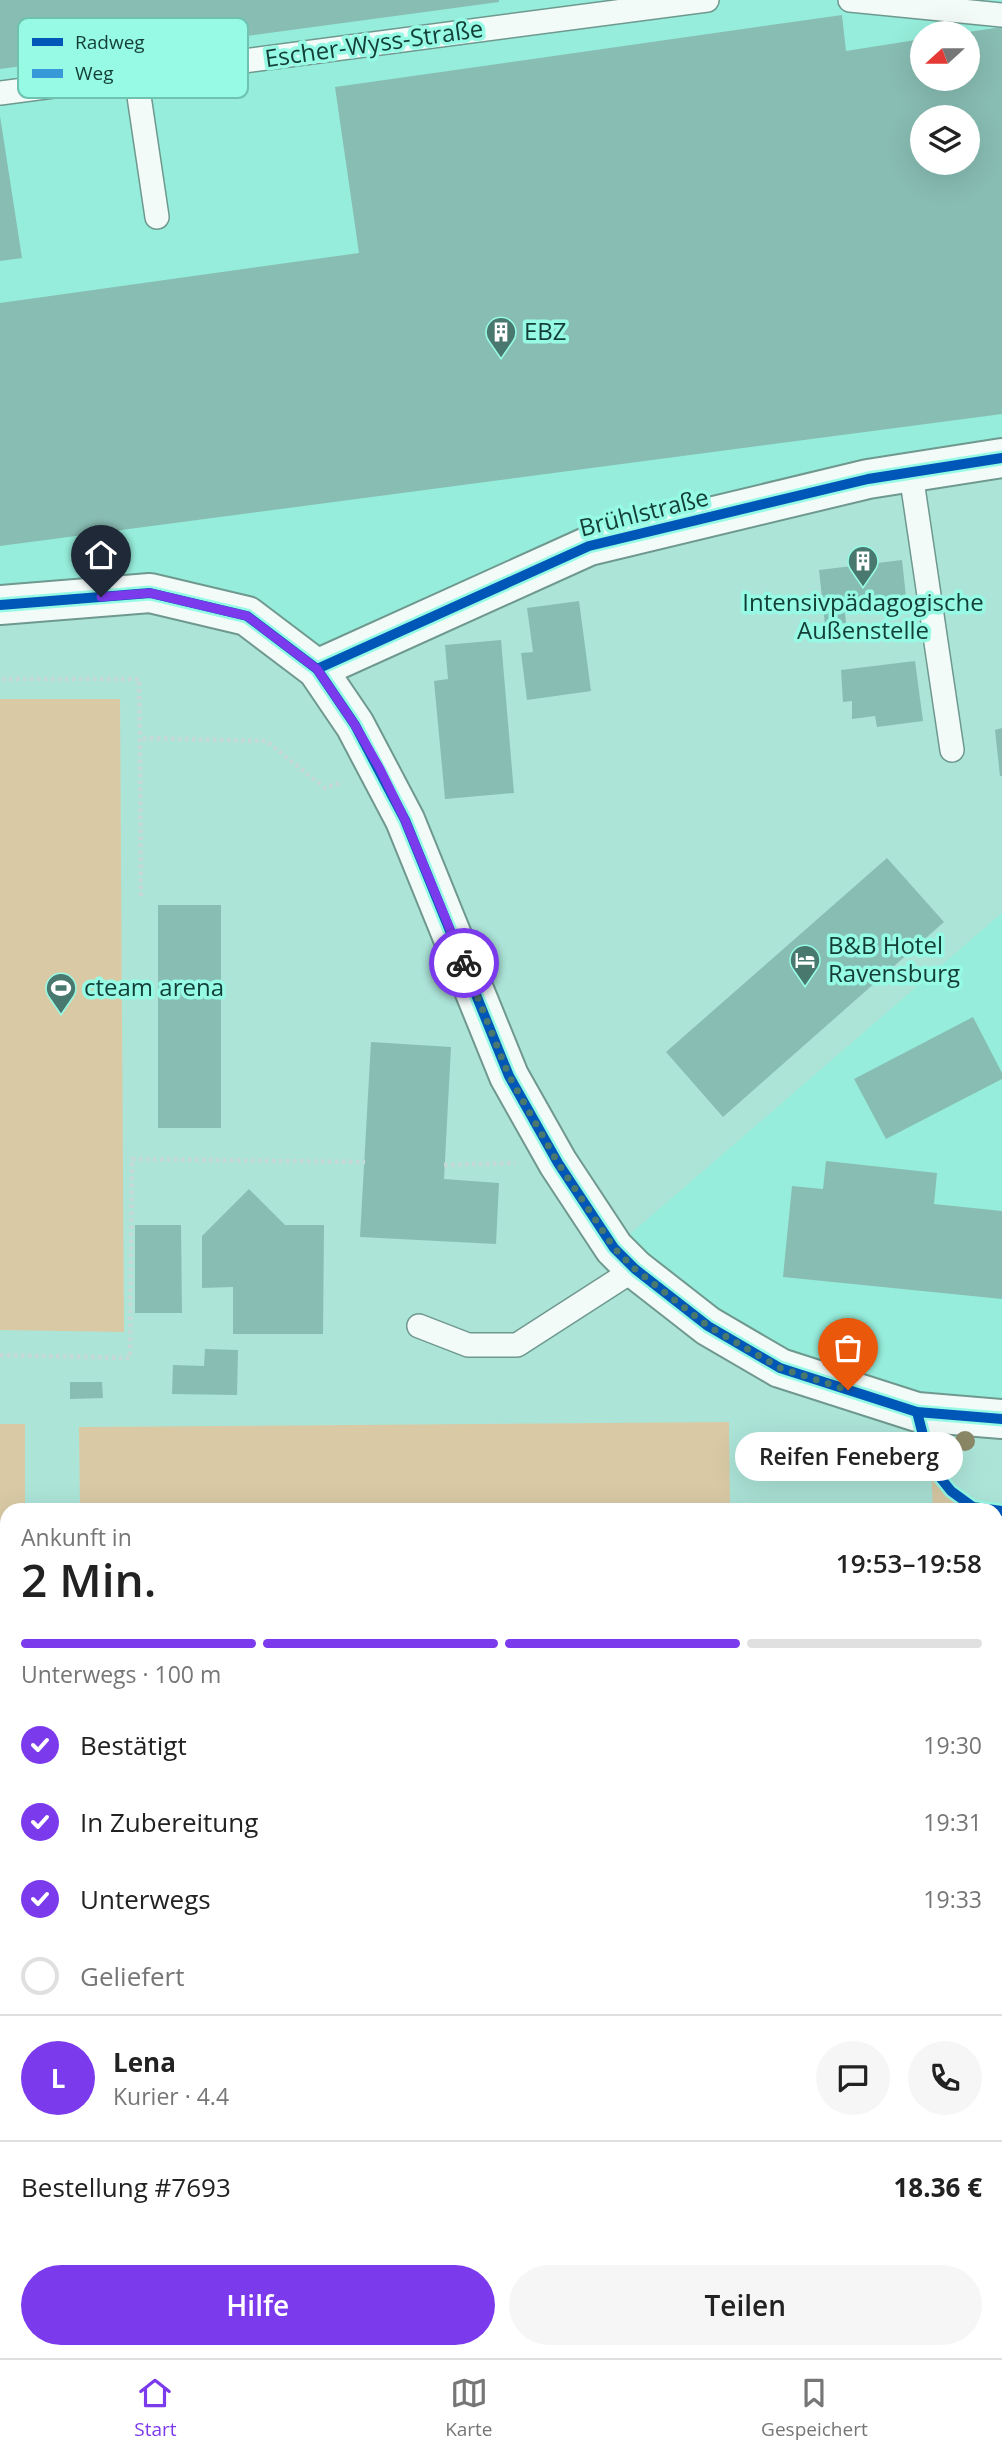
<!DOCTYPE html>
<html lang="de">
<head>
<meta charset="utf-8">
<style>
	:root { --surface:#fff; --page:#f6f6f6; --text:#222; --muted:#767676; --line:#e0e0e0; --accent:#7c3aed }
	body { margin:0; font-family:"Open Sans",sans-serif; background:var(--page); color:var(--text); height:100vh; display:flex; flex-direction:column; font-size:26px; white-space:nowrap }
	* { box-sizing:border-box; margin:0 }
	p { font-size:23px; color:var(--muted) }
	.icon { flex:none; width:38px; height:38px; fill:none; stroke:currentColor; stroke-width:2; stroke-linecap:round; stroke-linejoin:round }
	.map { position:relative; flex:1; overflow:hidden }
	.panel { position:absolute; left:0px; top:1503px; width:1003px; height:856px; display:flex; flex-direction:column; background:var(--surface); border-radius:21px 21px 0 0; box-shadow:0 7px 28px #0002 }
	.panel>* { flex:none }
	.needle { width:46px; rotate:249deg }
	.fabs { position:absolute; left:910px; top:21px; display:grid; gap:14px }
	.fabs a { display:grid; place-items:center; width:70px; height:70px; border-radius:50%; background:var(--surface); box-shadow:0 7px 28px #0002; font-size:35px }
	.pin { position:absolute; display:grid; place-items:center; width:60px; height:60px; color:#fff; margin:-72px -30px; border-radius:50% 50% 50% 0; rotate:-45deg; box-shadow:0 0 7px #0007 }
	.pin .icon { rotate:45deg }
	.courier { position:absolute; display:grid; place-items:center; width:70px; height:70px; margin:-35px; border:5px solid #7c3aed; border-radius:50%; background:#fff; color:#222; box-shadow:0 2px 9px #0007 }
	.bubble { position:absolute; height:49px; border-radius:24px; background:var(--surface); box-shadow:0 7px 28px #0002; font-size:23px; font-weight:600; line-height:49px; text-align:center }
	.headline em { font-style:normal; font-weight:600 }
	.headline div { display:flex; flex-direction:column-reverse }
	.headline { display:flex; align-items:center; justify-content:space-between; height:119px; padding:0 21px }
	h1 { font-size:46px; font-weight:600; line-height:52px }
	.bar { display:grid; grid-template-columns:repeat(4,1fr); gap:10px 7px; align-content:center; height:84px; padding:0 21px }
	.bar i { height:9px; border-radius:5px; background:var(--line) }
	.bar .selected { background:var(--accent) }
	.bar p { grid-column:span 4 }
	.line { display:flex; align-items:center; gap:18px; padding:0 21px; border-top:2px solid var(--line) }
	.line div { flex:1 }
	.round { display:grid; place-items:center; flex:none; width:74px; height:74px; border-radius:37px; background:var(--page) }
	ol { padding:0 21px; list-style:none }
	li { display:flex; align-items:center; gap:21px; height:77px }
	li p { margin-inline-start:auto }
	li .icon { padding:7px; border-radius:50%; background:var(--accent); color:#fff; stroke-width:4 }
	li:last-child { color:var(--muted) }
	li i { width:38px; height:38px; border:4px solid var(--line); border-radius:50% }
	.action { display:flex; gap:14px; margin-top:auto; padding:14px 21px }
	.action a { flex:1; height:80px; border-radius:42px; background:var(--accent); color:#fff; font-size:28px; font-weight:600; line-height:80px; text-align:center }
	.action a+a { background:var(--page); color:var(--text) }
	.dock { display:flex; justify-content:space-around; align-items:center; height:98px; border-top:2px solid var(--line); background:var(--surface); font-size:19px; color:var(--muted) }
	.dock a { display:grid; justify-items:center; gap:4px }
	.dock .selected { color:var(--accent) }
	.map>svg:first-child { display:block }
</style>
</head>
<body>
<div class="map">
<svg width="1002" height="2358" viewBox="0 0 1002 2358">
	<rect width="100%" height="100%" fill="#ace4d8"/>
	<g fill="#96eddb" fill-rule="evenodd">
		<path d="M 0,0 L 1002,0 L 1002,458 L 589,546 L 317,669 L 247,616 L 0,605 ZM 922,33 L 968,33 L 968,79 L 922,79 ZM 922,117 L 968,117 L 968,163 L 922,163 Z"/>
		<polygon points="1002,913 1002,1419 780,1368 614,1248"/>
	</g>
	<g fill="#d9caa5">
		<polygon points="0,699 120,699 124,1332 0,1330"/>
		<polygon points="729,1422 730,1510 80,1510 79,1427"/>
		<polygon points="0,1424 25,1424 25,1510 7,1510 7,1839 0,1839"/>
		<polygon points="931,1466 951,1491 973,1507 1002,1511 1002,1969 996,1969 996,1510 933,1510"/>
		<polygon points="1002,2062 1002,2358 0,2358 0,2163 7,2163 7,2352 996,2352 996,2075"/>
	</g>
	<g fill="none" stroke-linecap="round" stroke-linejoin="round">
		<g stroke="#69bee3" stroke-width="12">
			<polyline points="996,1791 1002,1787"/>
			<polyline points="0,1906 7,1906"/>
		</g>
	</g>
	<g fill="#88bdb3" fill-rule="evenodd">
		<polygon points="0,0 499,0 499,2 0,69"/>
		<path d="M 842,15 L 846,51 L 922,39 L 922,79 L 968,79 L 968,32 L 1002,27 L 1002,414 L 0,546 L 0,303 L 359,253 L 335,87 ZM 922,117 L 968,117 L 968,163 L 922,163 Z"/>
		<polygon points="0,116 22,258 0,261"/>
		<polygon points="902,560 907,606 845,613 846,623 825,625 819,570"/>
		<polygon points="579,601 591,691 527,700 521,653 533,652 527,608"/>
		<polygon points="501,640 514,793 445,799 434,681 448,679 445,645"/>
		<polygon points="915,661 923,721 877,727 875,716 852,719 852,701 843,702 841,670"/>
		<polygon points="1002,728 1002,776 1000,776 995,730"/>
		<polygon points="887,858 944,922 723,1117 666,1052"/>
		<rect x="158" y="905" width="63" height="223"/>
		<polygon points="973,1017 1002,1073 1002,1079 886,1139 854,1079"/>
		<polygon points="371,1042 451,1047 444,1179 499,1183 496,1244 360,1237"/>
		<polygon points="826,1161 937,1173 934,1204 1002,1211 1002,1299 783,1277 792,1186 823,1189"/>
		<polygon points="249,1189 285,1225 324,1225 323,1334 233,1334 233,1287 202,1288 202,1236"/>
		<polygon points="135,1225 181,1225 182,1313 135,1313"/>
		<polygon points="205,1349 238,1350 237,1395 172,1394 173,1365 204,1366"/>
		<polygon points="70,1382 102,1382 103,1398 70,1399"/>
	</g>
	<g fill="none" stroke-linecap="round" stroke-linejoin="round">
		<polyline stroke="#8dc3b8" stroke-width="38" stroke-dasharray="38 19" stroke-linecap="butt" points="996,2080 1002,2080"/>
		<g stroke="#6f988f" stroke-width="26">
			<g id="lane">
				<polyline points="850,0 1002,15"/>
				<polyline points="136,76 157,217"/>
				<polyline points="0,93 707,0"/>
				<polyline points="911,474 952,750"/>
				<polyline points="419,1326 468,1345 517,1345 635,1269"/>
			</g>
		</g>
		<g stroke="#6f988f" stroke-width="42">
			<g id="street">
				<polyline points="0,605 150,593 247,616 317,669 355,725 405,820 509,1076 558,1163 614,1248 635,1269 708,1326 780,1368 917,1412 1002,1419"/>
				<polyline points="317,669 589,546 868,479 1002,458"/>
			</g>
		</g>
		<g stroke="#daf3ed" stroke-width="42">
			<g id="highway">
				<polyline points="0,2009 7,2009"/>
				<polyline points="996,2013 1002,2013"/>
				<polyline points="0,2075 7,2075"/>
			</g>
		</g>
		<g stroke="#c6d9d5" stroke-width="4.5" stroke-dasharray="3.5 3.5" stroke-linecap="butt">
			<polyline points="2,679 139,679 140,738"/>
			<polyline points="141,896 140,738 266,741 325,788 343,782"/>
			<polyline points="444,1165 515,1163"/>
			<polyline points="0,1355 130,1358 132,1159 365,1162"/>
		</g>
		<use href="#lane" stroke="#f3fbf9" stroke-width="23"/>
		<use href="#street" stroke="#f3fbf9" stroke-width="38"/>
		<use href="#highway" stroke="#c4dbd6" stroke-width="38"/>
		<g stroke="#3899d8" stroke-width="9" stroke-dasharray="18 9" stroke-linecap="butt">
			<polyline points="0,2163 7,2163"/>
			<polyline points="996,2182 1002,2182"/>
		</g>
		<g stroke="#96fae5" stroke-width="15">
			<g id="cycleway">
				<polyline points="0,605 150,593 247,616 317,669 355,725 405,820 509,1076 558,1163 614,1248 635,1269 708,1326 780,1368 917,1412 1002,1419"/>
				<polyline points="317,669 589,546 868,479 1002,458"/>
				<polyline points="917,1412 931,1466 951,1491 973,1507 1002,1511"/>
			</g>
		</g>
		<use href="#cycleway" stroke="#0057b8" stroke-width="10"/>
	</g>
	<circle fill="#8c8967" cx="965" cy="1441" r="10"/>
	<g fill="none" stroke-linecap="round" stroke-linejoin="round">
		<polyline stroke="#49786f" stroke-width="7" stroke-dasharray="0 12.6" points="464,963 509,1076 558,1163 614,1248 635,1269 708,1326 780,1368 848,1390"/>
		<polyline stroke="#7c3aed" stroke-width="9" points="101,597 150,593 247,616 317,669 355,725 380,769 405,820 464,963"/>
	</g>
	<defs>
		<g id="building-pin" transform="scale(1.575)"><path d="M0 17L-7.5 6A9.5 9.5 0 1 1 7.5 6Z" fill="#49786f" stroke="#96fae5"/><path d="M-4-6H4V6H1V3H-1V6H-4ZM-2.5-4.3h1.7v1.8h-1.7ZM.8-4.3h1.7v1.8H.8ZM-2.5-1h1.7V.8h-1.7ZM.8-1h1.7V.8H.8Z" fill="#fff"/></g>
		<g id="hotel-pin" transform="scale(1.575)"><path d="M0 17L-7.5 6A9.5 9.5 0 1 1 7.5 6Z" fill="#49786f" stroke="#96fae5"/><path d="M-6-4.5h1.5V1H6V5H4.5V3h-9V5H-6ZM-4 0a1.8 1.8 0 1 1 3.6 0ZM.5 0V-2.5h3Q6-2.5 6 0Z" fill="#fff"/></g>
		<g id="stadium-pin" transform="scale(1.575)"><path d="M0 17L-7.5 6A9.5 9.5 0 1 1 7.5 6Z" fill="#49786f" stroke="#96fae5"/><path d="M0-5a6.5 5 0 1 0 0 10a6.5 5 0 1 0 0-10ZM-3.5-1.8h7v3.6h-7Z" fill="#fff"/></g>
	</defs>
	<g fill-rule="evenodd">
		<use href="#building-pin" x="501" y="332"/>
		<use href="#building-pin" x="863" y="561"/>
		<use href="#hotel-pin" x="805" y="960"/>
		<use href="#stadium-pin" x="61" y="988"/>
	</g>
	<g text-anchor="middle" stroke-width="7" stroke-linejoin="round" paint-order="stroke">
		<g font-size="24" fill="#133e36" stroke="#96fae5">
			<text transform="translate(374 44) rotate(-8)" y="8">Escher-Wyss-Straße</text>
			<text transform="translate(644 513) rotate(-14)" y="8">Brühlstraße</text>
		</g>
		<g font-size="24" fill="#133e36" stroke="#96fae5" text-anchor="start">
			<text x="524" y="340">EBZ</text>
			<text x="863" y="611" text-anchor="middle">Intensivpädagogische<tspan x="863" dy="28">Außenstelle</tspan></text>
			<text x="828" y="954">B&amp;B Hotel<tspan x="828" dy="28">Ravensburg</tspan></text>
			<text x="84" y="996">cteam arena</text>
		</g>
	</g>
	<rect x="18" y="18" width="230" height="80" rx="10" fill="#96fae5" stroke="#6fc2b0" stroke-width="2"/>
	<rect x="32" y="38" width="31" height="8" fill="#0057b8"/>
	<rect x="32" y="69" width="31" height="9" fill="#3899d8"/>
	<g font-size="19" fill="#133e36">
		<text x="75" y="49">Radweg</text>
		<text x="75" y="80">Weg</text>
	</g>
</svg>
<div class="fabs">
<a><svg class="needle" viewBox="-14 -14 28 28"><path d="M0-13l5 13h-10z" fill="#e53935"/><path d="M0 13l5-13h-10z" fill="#767676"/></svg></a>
<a><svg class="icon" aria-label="layers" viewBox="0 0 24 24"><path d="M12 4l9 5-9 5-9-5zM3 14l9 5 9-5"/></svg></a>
</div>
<div class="pin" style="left:848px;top:1390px;background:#ea580c"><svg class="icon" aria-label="bag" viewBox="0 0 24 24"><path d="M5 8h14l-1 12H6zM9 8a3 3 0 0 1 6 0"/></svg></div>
<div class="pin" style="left:101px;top:597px;background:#1f2937"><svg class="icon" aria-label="home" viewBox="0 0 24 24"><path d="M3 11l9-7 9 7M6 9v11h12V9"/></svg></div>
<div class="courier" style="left:464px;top:963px"><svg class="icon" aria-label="bike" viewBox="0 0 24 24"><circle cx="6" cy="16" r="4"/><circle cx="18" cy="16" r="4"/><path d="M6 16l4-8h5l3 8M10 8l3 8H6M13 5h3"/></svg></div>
<div class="bubble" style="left:735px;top:1432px;width:228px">Reifen Feneberg</div>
<section class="panel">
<div class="headline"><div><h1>2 Min.</h1><p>Ankunft in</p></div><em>19:53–19:58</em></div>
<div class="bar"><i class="selected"></i><i class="selected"></i><i class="selected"></i><i></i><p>Unterwegs · 100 m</p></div>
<ol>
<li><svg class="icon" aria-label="check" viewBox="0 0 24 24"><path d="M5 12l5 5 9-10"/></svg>Bestätigt<p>19:30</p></li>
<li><svg class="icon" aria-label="check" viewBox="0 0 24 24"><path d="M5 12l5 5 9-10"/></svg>In Zubereitung<p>19:31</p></li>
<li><svg class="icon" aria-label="check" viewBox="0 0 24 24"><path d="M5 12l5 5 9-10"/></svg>Unterwegs<p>19:33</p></li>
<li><i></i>Geliefert</li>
</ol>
<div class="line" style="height:126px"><b class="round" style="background:var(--accent);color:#fff">L</b><div><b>Lena</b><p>Kurier · 4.4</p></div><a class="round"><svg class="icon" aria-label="chat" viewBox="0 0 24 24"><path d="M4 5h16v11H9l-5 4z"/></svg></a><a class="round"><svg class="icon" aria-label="phone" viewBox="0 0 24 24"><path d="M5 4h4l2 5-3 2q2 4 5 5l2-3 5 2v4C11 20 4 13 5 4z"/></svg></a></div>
<div class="line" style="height:91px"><div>Bestellung #7693</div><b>18.36 €</b></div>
<div class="action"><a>Hilfe</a><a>Teilen</a></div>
</section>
</div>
<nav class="dock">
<a class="selected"><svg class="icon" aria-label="home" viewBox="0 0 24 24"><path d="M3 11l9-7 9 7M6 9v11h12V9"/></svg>Start</a>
<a><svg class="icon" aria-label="map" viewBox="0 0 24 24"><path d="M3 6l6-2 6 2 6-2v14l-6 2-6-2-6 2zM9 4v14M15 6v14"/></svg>Karte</a>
<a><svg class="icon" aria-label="saved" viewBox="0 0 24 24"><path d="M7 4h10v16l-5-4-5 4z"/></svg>Gespeichert</a>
</nav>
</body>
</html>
